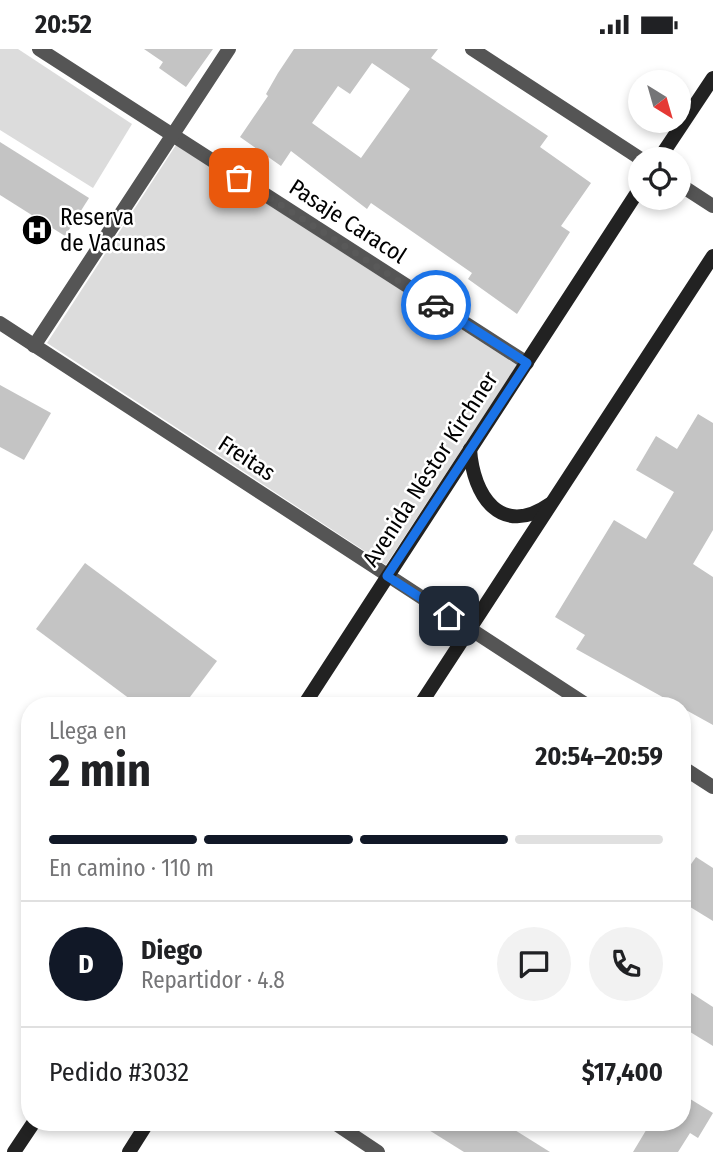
<!DOCTYPE html>
<html lang="es">
<head>
<meta charset="utf-8">
<style>
	:root { --surface:#fff; --page:#f2f2f2; --text:#202124; --muted:#757577; --line:#e0e0e0; --accent:#111827 }
	body { margin:0; font-family:"Fira Sans Condensed",sans-serif; background:var(--page); color:var(--text); height:100vh; display:flex; flex-direction:column; font-size:26px; white-space:nowrap }
	* { box-sizing:border-box; margin:0 }
	p { font-size:23px; color:var(--muted) }
	.icon { flex:none; width:38px; height:38px; fill:none; stroke:currentColor; stroke-width:2; stroke-linecap:round; stroke-linejoin:round }
	.map { position:relative; flex:1; overflow:hidden }
	.panel { position:absolute; left:21px; top:648px; width:670px; height:434px; display:flex; flex-direction:column; background:var(--surface); border-radius:28px; box-shadow:0 4px 10px #0003 }
	.panel>* { flex:none }
	.needle { width:46px; rotate:143deg }
	.tools { position:absolute; left:628px; top:21px; display:grid; gap:14px }
	.tools a { display:grid; place-items:center; width:63px; height:63px; border-radius:50%; background:var(--surface); box-shadow:0 4px 10px #0003; font-size:35px }
	.pin { position:absolute; display:grid; place-items:center; width:60px; height:60px; color:#fff; margin:-30px; border-radius:14px; box-shadow:0 4px 10px #0006 }
	.courier { position:absolute; display:grid; place-items:center; width:70px; height:70px; margin:-35px; border:5px solid #1a73e8; border-radius:50%; background:#fff; color:#222; box-shadow:0 2px 9px #0007 }
	.overview em { font-style:normal; font-weight:700 }
	.overview div { display:flex; flex-direction:column-reverse }
	.overview { display:flex; align-items:center; justify-content:space-between; height:119px; padding:0 28px }
	h1 { font-size:46px; font-weight:700; line-height:52px }
	.bar { display:grid; grid-template-columns:repeat(4,1fr); gap:10px 7px; align-content:center; height:84px; padding:0 28px }
	.bar i { height:9px; border-radius:5px; background:var(--line) }
	.bar .active { background:var(--accent) }
	.bar p { grid-column:span 4 }
	.line { display:flex; align-items:center; gap:18px; padding:0 28px; border-top:2px solid var(--line) }
	.line div { flex:1 }
	.round { display:grid; place-items:center; flex:none; width:74px; height:74px; border-radius:37px; background:var(--page) }
	.status { display:flex; justify-content:space-between; align-items:center; height:49px; padding:0 35px; background:var(--surface); direction:ltr }
	.status svg { height:19px; fill:currentColor }
	.map>svg:first-child { display:block }
</style>
</head>
<body>
<div class="status"><b>20:52</b><svg viewBox="0 0 49 12"><path d="M0 12V9h3v3zM5 12V6h3v6zM10 12V3h3v9zM15 12V0h3v12zM26 1h20v11H26zM47 4h2v5h-2z"/></svg></div>
<div class="map">
<svg width="713" height="1103" viewBox="0 0 713 1103">
	<rect width="100%" height="100%" fill="#fff"/>
	<g fill="#dcdcdc">
		<polygon points="0,0 18,0 132,75 93,139 0,81"/>
		<polygon points="176,96 517,316 386,516 47,294"/>
	</g>
	<g fill="#c4c4c4" fill-rule="evenodd">
		<polygon points="144,0 213,0 186,38 159,19 163,13"/>
		<path d="M 294,0 L 438,0 L 431,9 L 548,87 L 540,98 L 591,134 L 561,177 L 570,183 L 517,265 L 468,230 L 472,224 L 371,154 L 367,160 L 291,102 L 281,117 L 240,88 L 268,47 L 266,45 L 278,24 ZM 372,14 L 410,40 L 361,109 L 312,74 L 338,37 L 350,45 Z"/>
		<polygon points="0,93 89,149 65,187 0,146"/>
		<polygon points="0,336 51,364 24,411 0,398"/>
		<polygon points="698,365 713,374 713,481 693,515 713,528 713,676 576,600 585,586 555,568 614,471 646,490 674,443 636,421 656,387 677,400"/>
		<polygon points="85,514 217,612 184,656 138,656 36,580"/>
		<polygon points="696,808 713,819 713,872 682,853 682,828"/>
		<polygon points="682,938 713,958 713,997 682,978"/>
		<polygon points="682,1045 713,1064 698,1089 690,1084 678,1103 633,1103 651,1073 682,1073"/>
		<polygon points="416,1073 502,1073 550,1103 464,1103"/>
	</g>
	<g fill="none" stroke-linecap="round" stroke-linejoin="round">
		<g stroke="#555" stroke-width="14">
			<polyline points="39,0 527,314"/>
			<polyline points="472,0 641,110"/>
			<polyline points="679,135 713,157"/>
			<polyline points="0,274 587,656"/>
			<polyline points="34,297 229,0"/>
			<polyline points="682,718 713,738"/>
			<polyline points="333,1073 378,1103"/>
		</g>
		<g stroke="#222" stroke-width="14">
			<polyline points="659,110 713,29"/>
			<path d="M 470,400 C 473,447 501,489 550,455"/>
			<polyline points="304,656 640,139"/>
			<polyline points="420,656 713,207"/>
			<polyline points="14,1103 34,1073"/>
			<polyline points="129,1103 148,1073"/>
		</g>
	</g>
	<g fill="none" stroke-linecap="round" stroke-linejoin="round">
		<polyline stroke="#595959" stroke-width="7" stroke-dasharray="0 12.6" points="239,129 436,256"/>
		<polyline stroke="#1a73e8" stroke-width="9" points="436,256 527,314 387,527 449,567"/>
	</g>
	<defs>
		<g id="hospital-disc" transform="scale(1.575)"><circle r="9.5" fill="#000" stroke="#fff"/><path d="M-5-5h3v3.5h4V-5h3V5h-3V1.5h-4V5h-3Z" fill="#fff"/></g>
	</defs>
	<g fill-rule="evenodd">
		<use href="#hospital-disc" x="37" y="181"/>
	</g>
	<g text-anchor="middle" stroke-width="5" stroke-linejoin="round" paint-order="stroke">
		<g font-size="23" fill="#000" stroke="#fff" text-anchor="start">
			<text x="60" y="176">Reserva<tspan x="60" dy="26">de Vacunas</tspan></text>
		</g>
		<g font-size="23" fill="#000" stroke="#fff">
			<text transform="translate(348 172) rotate(33)" y="8">Pasaje Caracol</text>
			<text transform="translate(247 409) rotate(33)" y="8">Freitas</text>
			<text transform="translate(430 420) rotate(-57)" y="8">Avenida Néstor Kirchner</text>
		</g>
	</g>
</svg>
<div class="tools">
<a><svg class="needle" viewBox="-14 -14 28 28"><path d="M0-13l5 13h-10z" fill="#e53935"/><path d="M0 13l5-13h-10z" fill="#757577"/></svg></a>
<a><svg class="icon" aria-label="locate" viewBox="0 0 24 24"><circle cx="12" cy="12" r="6"/><path d="M12 2v4M12 18v4M2 12h4M18 12h4"/></svg></a>
</div>
<div class="pin" style="left:239px;top:129px;background:#ea580c"><svg class="icon" aria-label="bag" viewBox="0 0 24 24"><path d="M5 8h14l-1 12H6zM9 8a3 3 0 0 1 6 0"/></svg></div>
<div class="pin" style="left:449px;top:567px;background:#1f2937"><svg class="icon" aria-label="home" viewBox="0 0 24 24"><path d="M3 11l9-7 9 7M6 9v11h12V9"/></svg></div>
<div class="courier" style="left:436px;top:256px"><svg class="icon" aria-label="car" viewBox="0 0 24 24"><path d="M5 17H2v-5l4-1 3-4h7l3 4 3 1v5h-3M9 17h6M6 11h13"/><circle cx="7" cy="17" r="2"/><circle cx="17" cy="17" r="2"/></svg></div>
<section class="panel">
<div class="overview"><div><h1>2 min</h1><p>Llega en</p></div><em>20:54–20:59</em></div>
<div class="bar"><i class="active"></i><i class="active"></i><i class="active"></i><i></i><p>En camino · 110 m</p></div>
<div class="line" style="height:126px"><b class="round" style="background:var(--accent);color:#fff">D</b><div><b>Diego</b><p>Repartidor · 4.8</p></div><a class="round"><svg class="icon" aria-label="chat" viewBox="0 0 24 24"><path d="M4 5h16v11H9l-5 4z"/></svg></a><a class="round"><svg class="icon" aria-label="phone" viewBox="0 0 24 24"><path d="M5 4h4l2 5-3 2q2 4 5 5l2-3 5 2v4C11 20 4 13 5 4z"/></svg></a></div>
<div class="line" style="height:91px"><div>Pedido #3032</div><b>$17,400</b></div>
</section>
</div>
</body>
</html>
